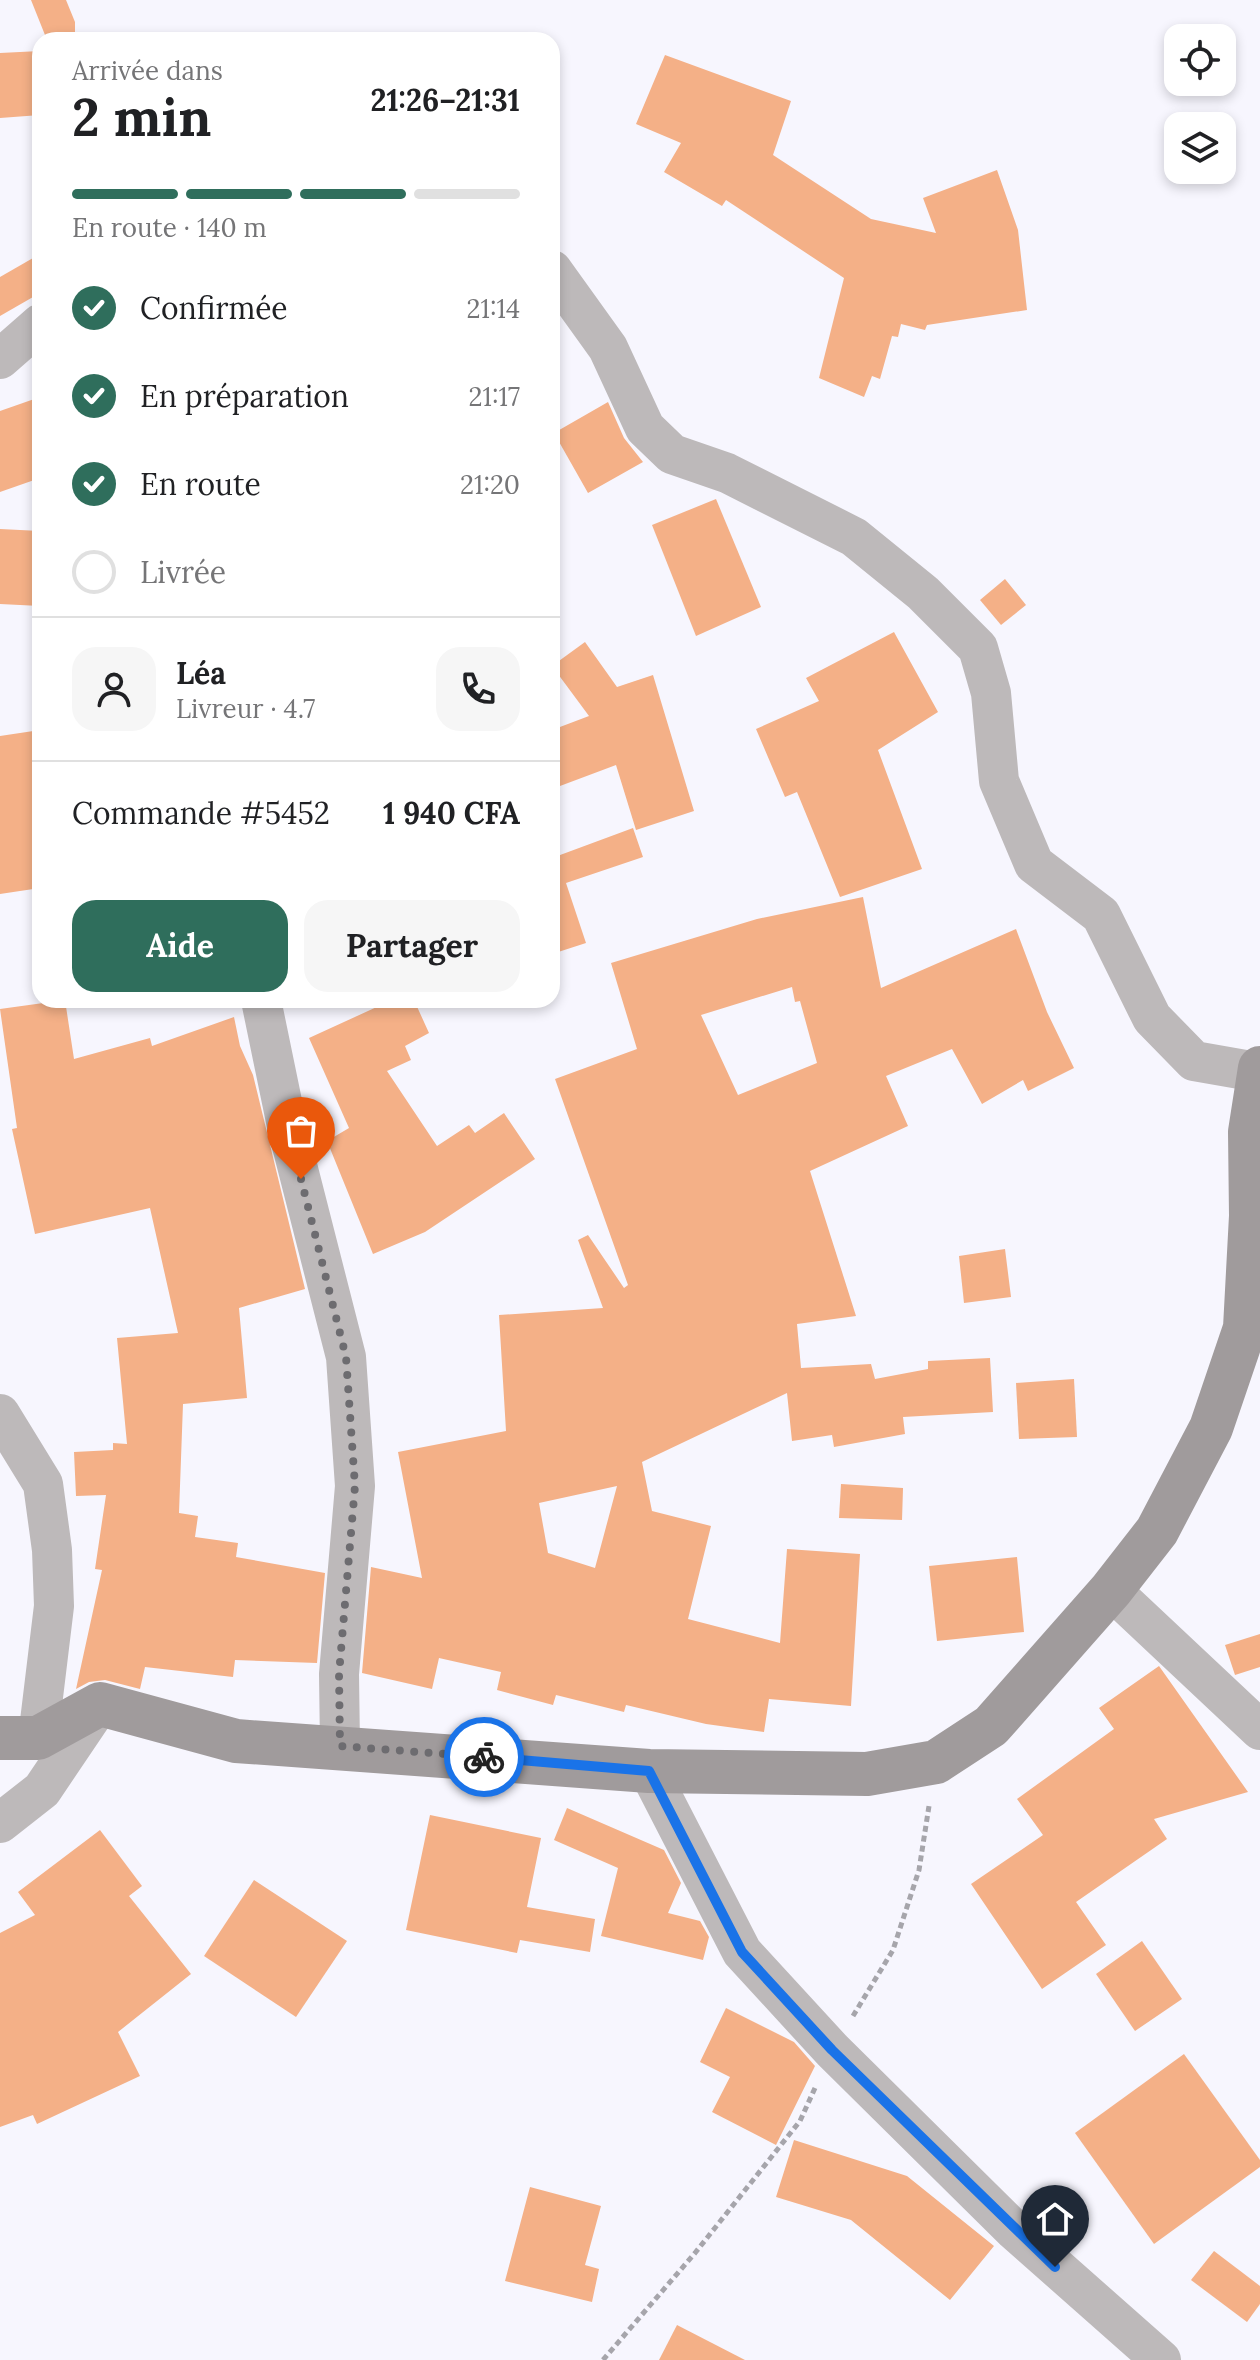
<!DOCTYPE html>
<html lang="fr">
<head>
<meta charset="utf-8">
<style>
	:root { --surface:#fff; --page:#f6f6f6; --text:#202124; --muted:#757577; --line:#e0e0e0; --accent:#2f6e5c }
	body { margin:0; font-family:Lora,serif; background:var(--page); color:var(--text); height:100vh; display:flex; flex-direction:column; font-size:30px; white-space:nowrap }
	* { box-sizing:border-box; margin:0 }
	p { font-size:26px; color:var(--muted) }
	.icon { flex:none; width:44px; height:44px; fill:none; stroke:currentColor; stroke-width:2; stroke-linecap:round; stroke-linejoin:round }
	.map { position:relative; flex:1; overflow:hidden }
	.sheet { position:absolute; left:32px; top:32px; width:528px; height:976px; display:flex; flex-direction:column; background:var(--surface); border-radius:24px; box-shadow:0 4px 12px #0003 }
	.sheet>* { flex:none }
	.fabs { position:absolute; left:1164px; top:24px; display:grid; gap:16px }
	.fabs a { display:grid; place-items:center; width:72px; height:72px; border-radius:16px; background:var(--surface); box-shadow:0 4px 12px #0003; font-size:40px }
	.pin { position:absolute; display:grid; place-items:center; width:68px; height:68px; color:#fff; margin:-82px -34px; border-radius:50% 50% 50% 0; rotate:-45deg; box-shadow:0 0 8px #0007 }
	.pin .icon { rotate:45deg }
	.courier { position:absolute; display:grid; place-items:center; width:80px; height:80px; margin:-40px; border:6px solid #1a73e8; border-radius:50%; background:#fff; color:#222; box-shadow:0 2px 10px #0007 }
	.headline em { font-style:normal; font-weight:800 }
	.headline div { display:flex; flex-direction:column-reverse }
	.headline { display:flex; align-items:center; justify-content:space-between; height:136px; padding:0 40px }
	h1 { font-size:52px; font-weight:800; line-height:60px }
	.bar { display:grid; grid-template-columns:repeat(4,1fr); gap:12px 8px; align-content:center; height:96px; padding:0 40px }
	.bar i { height:10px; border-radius:6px; background:var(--line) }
	.bar .active { background:var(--accent) }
	.bar p { grid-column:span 4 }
	.line { display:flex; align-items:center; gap:20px; padding:0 40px; border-top:2px solid var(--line) }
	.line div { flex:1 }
	.round { display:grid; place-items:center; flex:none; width:84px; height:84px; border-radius:24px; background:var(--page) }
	ol { padding:0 40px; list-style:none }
	li { display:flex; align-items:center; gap:24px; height:88px }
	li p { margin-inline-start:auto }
	li .icon { padding:8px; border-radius:50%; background:var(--accent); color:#fff; stroke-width:4 }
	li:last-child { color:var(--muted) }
	li i { width:44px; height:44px; border:4px solid var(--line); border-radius:50% }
	.button { display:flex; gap:16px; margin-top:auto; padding:16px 40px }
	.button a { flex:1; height:92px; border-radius:24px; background:var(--accent); color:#fff; font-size:32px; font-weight:800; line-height:92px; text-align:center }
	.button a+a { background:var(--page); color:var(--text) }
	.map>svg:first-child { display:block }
</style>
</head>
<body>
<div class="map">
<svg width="1260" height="2360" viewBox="0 0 1260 2360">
	<rect width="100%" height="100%" fill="#f7f6fe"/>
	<g fill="#f4b087" fill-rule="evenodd">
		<polygon points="31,0 66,0 75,22 75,40 47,40"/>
		<polygon points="40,51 40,115 0,118 0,53"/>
		<polygon points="665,55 791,101 773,155 871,219 936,233 923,198 997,170 1018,230 1027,310 927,325 925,330 901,324 898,337 892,336 880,379 872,376 864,397 819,378 844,278 726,200 722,206 664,172 681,143 636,124"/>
		<polygon points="40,254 40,293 0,316 0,277"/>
		<polygon points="40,397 40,478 0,492 0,411"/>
		<polygon points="608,402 624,438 643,462 588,493 554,433"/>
		<polygon points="716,499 761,607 696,636 652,525"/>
		<polygon points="0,529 40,531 40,606 0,604"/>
		<polygon points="1005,579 1026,605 1001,625 980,600"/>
		<polygon points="894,632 938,712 878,750 922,869 840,897 797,792 785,797 756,729 819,701 806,678"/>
		<polygon points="585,642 617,687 653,675 694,811 636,830 616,765 552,789 552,730 589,716 552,666"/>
		<polygon points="40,730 40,888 0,894 0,736"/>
		<polygon points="633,828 643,857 566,883 586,943 552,954 552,858"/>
		<path d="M 863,897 L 881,988 L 1016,929 L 1047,1012 L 1074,1068 L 1028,1091 L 1023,1080 L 982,1104 L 952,1049 L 886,1076 L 908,1126 L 810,1171 L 856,1316 L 797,1324 L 801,1368 L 871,1364 L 875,1379 L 928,1369 L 928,1361 L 990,1358 L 993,1412 L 903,1417 L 905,1434 L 834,1447 L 832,1435 L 792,1441 L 787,1393 L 642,1462 L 652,1511 L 711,1526 L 688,1619 L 780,1643 L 787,1549 L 860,1554 L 851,1706 L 769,1699 L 764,1732 L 706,1724 L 626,1705 L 624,1712 L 556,1695 L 553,1705 L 497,1690 L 501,1672 L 439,1658 L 432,1689 L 362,1673 L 371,1567 L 422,1578 L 398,1452 L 506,1431 L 499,1315 L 603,1308 L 578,1240 L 588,1235 L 624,1288 L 628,1285 L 555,1079 L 637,1049 L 611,963 L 757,919 ZM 792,987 L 795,1002 L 800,1001 L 817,1063 L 738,1095 L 701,1015 ZM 617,1486 L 595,1568 L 548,1553 L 539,1503 Z"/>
		<polygon points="65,1000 74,1059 150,1038 152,1046 234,1017 240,1046 253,1075 305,1289 239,1308 247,1398 183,1404 179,1513 198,1516 195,1537 238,1543 236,1557 325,1573 317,1663 235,1660 233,1677 145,1667 140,1689 105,1680 89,1682 76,1689 102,1570 95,1569 106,1495 76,1496 74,1452 113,1450 113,1443 127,1444 117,1338 178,1333 150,1208 35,1234 12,1129 17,1128 0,1009"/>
		<polygon points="392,1000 414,1000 429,1033 405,1046 411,1060 387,1071 437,1146 469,1125 475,1133 504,1113 535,1159 425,1232 373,1254 327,1141 349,1128 309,1038"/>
		<polygon points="1005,1249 1011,1297 964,1303 959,1256"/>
		<polygon points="1074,1379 1077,1437 1019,1439 1016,1383"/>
		<polygon points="841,1484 903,1488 902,1520 839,1518"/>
		<polygon points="1017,1557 1024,1632 937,1641 929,1566"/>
		<polygon points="1260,1634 1260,1667 1235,1675 1225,1645"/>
		<polygon points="1159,1666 1248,1792 1154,1819 1167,1839 1076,1902 1106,1945 1042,1989 971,1884 1043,1835 1017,1799 1114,1729 1099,1708"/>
		<polygon points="567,1808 664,1850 681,1883 668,1913 700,1921 709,1937 703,1960 601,1936 618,1868 554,1840"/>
		<polygon points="430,1815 541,1838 527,1907 595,1919 590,1952 520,1940 517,1953 406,1930"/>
		<polygon points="100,1830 142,1886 129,1896 191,1974 118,2032 140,2076 37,2124 33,2115 0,2127 0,1933 35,1915 18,1892"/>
		<polygon points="254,1880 347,1941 296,2017 204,1956"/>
		<polygon points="1142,1941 1182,1999 1135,2031 1096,1974"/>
		<polygon points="726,2008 794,2042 815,2066 776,2145 712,2112 730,2077 700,2062"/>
		<polygon points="1184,2054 1260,2160 1260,2167 1154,2244 1075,2133"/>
		<polygon points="794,2140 907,2176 994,2246 950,2300 851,2220 776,2197"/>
		<polygon points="530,2187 601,2206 585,2265 599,2269 592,2302 505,2281"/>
		<polygon points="1214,2251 1260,2286 1260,2304 1247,2322 1191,2280"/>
		<polygon points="677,2325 745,2360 659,2360"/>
	</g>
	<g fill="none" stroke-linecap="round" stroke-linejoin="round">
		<g stroke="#a6a5ab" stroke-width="5" stroke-dasharray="6 4" stroke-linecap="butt">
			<polyline points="853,2016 893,1950 919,1870 929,1806"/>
			<polyline points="603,2360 695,2253 800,2121 815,2088"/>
		</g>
		<g stroke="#bdb9ba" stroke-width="40">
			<polyline points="552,270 608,348 645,428 672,454 727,473 854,537 923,593 978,648 991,693 999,781 1034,864 1101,915 1152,1018 1194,1061 1257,1072"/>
			<polyline points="0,359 40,324"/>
			<polyline points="261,1000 287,1126 346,1357 355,1486 339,1674 340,1746"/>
			<polyline points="0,1414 43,1484 52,1550 54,1606 38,1738"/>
			<polyline points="1111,1590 1260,1730"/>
			<polyline points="649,1771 742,1952 832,2050 1014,2230 1161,2360"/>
			<polyline points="0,1823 42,1790 100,1704"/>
		</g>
		<polyline stroke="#a09b9c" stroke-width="44" points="0,1738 38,1738 100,1704 236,1741 649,1771 867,1774 936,1762 991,1726 1111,1590 1157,1531 1211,1428 1245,1328 1251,1216 1250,1132 1260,1068"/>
	</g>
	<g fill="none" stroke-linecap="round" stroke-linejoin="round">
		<polyline stroke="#6d6c70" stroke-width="8" stroke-dasharray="0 14.4" points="301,1179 346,1357 355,1486 339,1674 340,1746 484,1757"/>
		<polyline stroke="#1a73e8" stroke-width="10" points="484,1757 649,1771 742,1952 832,2050 1055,2267"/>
	</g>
</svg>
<div class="fabs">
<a><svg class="icon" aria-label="locate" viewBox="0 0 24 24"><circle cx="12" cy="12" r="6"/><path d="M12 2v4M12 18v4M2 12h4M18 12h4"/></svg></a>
<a><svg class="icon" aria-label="layers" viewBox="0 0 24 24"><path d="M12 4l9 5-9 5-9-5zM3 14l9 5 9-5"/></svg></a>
</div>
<div class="pin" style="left:301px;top:1179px;background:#ea580c"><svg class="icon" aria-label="bag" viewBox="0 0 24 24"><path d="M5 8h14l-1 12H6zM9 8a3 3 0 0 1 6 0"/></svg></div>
<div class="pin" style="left:1055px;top:2267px;background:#1f2937"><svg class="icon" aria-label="home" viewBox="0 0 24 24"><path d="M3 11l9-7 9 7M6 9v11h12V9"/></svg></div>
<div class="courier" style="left:484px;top:1757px"><svg class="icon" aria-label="bike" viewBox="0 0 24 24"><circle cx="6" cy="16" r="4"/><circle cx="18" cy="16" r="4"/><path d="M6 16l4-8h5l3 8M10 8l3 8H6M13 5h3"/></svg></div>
<section class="sheet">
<div class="headline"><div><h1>2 min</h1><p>Arrivée dans</p></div><em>21:26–21:31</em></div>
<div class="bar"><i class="active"></i><i class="active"></i><i class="active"></i><i></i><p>En route · 140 m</p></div>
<ol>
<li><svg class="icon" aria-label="check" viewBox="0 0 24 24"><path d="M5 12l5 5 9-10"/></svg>Confirmée<p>21:14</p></li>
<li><svg class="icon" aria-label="check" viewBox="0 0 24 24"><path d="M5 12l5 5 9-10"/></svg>En préparation<p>21:17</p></li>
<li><svg class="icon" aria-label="check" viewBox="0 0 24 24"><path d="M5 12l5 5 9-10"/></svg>En route<p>21:20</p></li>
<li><i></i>Livrée</li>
</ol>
<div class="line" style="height:144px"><a class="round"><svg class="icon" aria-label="person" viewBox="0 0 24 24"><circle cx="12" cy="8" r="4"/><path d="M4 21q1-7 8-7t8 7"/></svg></a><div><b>Léa</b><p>Livreur · 4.7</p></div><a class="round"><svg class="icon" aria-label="phone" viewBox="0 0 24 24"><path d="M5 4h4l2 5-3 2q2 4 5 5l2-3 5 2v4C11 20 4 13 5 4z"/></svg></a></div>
<div class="line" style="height:104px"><div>Commande #5452</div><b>1 940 CFA</b></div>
<div class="button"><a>Aide</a><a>Partager</a></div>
</section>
</div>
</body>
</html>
